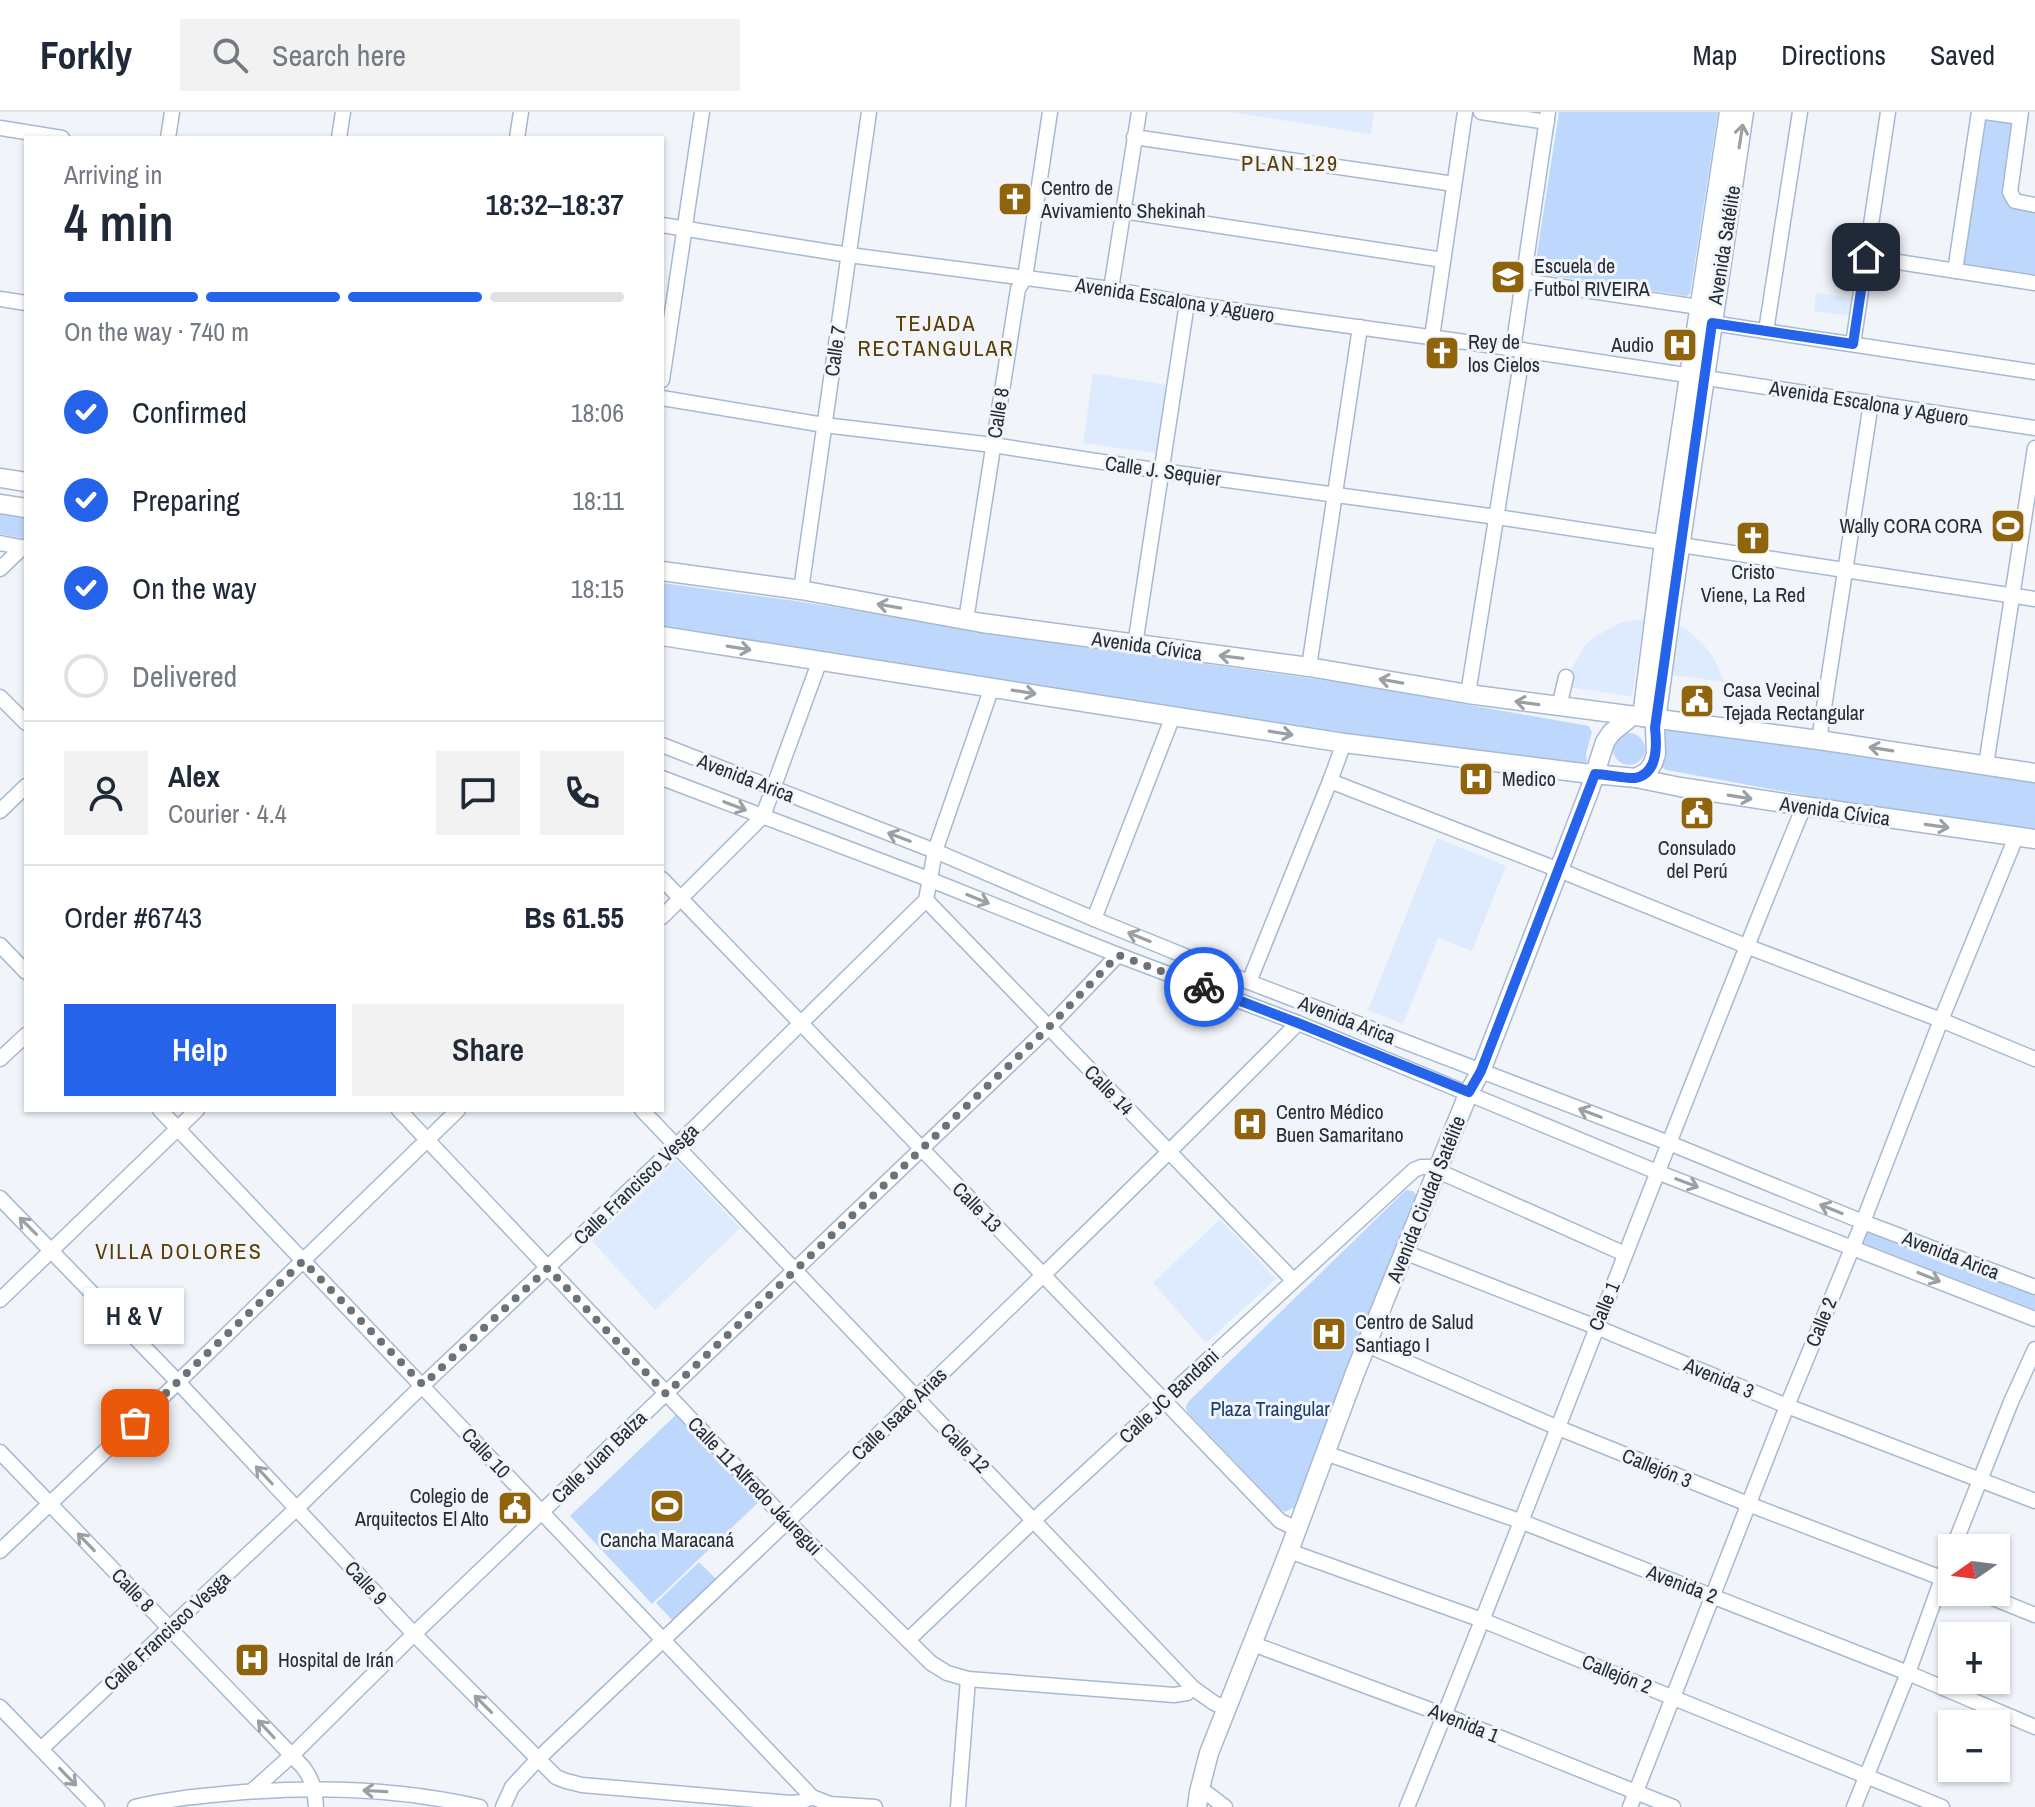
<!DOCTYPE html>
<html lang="en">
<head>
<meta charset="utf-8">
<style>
	:root { --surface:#fff; --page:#f2f2f3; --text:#1f2937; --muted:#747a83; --line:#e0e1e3; --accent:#2563eb }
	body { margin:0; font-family:"Archivo Narrow",sans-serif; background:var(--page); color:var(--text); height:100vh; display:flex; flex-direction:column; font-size:30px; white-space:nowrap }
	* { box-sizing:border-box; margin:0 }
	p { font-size:26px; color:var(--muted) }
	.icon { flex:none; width:44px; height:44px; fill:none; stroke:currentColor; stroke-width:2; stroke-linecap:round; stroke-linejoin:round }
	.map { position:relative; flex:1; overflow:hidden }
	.details { position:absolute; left:24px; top:24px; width:640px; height:976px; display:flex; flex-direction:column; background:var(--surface); border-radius:0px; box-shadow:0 2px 6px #0004 }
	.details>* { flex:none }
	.needle { width:52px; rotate:256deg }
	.tools { position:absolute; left:1938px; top:1422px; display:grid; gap:16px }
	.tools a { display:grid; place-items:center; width:72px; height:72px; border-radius:0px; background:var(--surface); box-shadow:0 2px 6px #0004; font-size:40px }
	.pin { position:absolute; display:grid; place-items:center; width:68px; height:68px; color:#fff; margin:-34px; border-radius:16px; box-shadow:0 4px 12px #0006 }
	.courier { position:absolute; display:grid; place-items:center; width:80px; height:80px; margin:-40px; border:6px solid #2563eb; border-radius:50%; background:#fff; color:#222; box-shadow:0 2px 10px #0007 }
	.bubble { position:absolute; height:56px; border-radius:0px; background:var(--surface); box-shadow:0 2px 6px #0004; font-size:26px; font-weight:600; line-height:56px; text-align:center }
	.summary em { font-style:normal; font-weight:600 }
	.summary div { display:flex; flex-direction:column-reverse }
	.summary { display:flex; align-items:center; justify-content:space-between; height:136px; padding:0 40px }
	h1 { font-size:52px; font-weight:600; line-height:60px }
	.bar { display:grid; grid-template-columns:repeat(4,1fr); gap:12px 8px; align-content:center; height:96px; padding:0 40px }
	.bar i { height:10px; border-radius:6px; background:var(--line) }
	.bar .current { background:var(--accent) }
	.bar p { grid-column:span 4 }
	.line { display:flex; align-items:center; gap:20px; padding:0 40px; border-top:2px solid var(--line) }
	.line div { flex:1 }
	.round { display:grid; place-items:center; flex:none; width:84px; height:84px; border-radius:0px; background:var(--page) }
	ol { padding:0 40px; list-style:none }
	li { display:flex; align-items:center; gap:24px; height:88px }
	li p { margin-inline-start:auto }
	li .icon { padding:8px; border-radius:50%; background:var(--accent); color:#fff; stroke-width:4 }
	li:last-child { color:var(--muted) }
	li i { width:44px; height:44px; border:4px solid var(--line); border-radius:50% }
	.cta { display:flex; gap:16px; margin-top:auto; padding:16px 40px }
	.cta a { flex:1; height:92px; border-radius:0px; background:var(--accent); color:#fff; font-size:32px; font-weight:600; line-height:92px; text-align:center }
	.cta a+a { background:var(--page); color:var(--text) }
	header { display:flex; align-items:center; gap:48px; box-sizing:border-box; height:112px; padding:0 40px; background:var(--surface); border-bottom:2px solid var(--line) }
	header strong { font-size:38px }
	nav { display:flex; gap:44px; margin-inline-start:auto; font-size:28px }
	.search { width:560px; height:72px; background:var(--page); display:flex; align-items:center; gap:20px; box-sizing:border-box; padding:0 28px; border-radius:0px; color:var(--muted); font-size:30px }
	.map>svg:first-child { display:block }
</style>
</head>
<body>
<header>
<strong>Forkly</strong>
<div class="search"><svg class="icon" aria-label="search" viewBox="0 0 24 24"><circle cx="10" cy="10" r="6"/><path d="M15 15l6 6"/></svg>Search here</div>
<nav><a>Map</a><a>Directions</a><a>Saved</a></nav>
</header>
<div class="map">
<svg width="2035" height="1695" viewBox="0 0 2035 1695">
	<rect width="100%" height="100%" fill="#f1f5fa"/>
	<g fill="#deebff">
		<polygon points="1230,0 1374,0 1371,22"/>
		<polygon points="1816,181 1853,186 1850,204 1814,199"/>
		<polygon points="1093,261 1167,273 1157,339 1153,341 1083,331"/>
		<polygon points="1644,507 1632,585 1570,575 1568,571 1573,554 1584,535 1594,525 1620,511"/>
		<polygon points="1679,514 1687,518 1703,532 1714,546 1724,570 1672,563"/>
		<polygon points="1437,726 1506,754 1472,839 1438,826 1403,912 1368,898"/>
		<polygon points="676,1048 740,1116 655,1198 592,1129"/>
		<polygon points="1220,1107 1276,1167 1206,1231 1153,1171"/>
	</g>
	<g fill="#bed8fd">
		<polygon points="1559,0 1718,0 1690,182 1687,184 1534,161"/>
		<polygon points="1983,7 2012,11 2013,13 2004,83 2009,91 2035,99 2035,166 1962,154"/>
		<polygon points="0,400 26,404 26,427 0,422"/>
		<polygon points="662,471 796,489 1090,536 1345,571 1589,614 1592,620 1586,641 1587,650 1580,656 1082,583 662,517"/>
		<polygon points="1672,615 2035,670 2035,721 1996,718 1666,658 1660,654 1665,640 1665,621 1667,617"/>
		<circle cx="1629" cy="637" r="16"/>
		<polygon points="1406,1078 1413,1079 1419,1086 1297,1394 1285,1400 1279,1396 1187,1300 1186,1295 1188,1290"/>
		<polygon points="1868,1120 2035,1184 2035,1198 1863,1131"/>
		<polygon points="682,1297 765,1384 652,1492 570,1404"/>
		<polygon points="699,1450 718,1469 675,1511 656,1491"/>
	</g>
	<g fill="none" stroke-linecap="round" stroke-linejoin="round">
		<g stroke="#a7b9d2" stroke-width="17">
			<g id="minor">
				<polyline points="1481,0 1547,10"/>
				<polyline points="1985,0 2020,5"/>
				<polyline points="2021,0 2010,80 2015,89 2035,93"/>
				<polyline points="0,16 62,26"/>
				<polyline points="1134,25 1454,72"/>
				<polyline points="168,26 172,0"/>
				<polyline points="339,26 343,0"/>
				<polyline points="517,26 521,0"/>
				<polyline points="1123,99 1443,148"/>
				<polyline points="662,113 849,143 1111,177 1197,193 1502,235 2035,316"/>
				<polyline points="1866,145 2035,171"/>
				<polyline points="1955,159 1979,0"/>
				<polyline points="1523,169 1699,195"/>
				<polyline points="1111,177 1139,0"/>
				<polyline points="0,187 26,191"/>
				<polyline points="1705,210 2035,260"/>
				<polyline points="1766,219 1800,0"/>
				<polyline points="1432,225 1465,0"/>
				<polyline points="1853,232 1888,0"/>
				<polyline points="1513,237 1548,0"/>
				<polyline points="662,268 702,0"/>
				<polyline points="662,286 824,313 993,333 1161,359 1497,405 2035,487"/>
				<polyline points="0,431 26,436"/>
				<polyline points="0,457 23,435"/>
				<polyline points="801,478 869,0"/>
				<polyline points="966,508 1018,177 1025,166 1050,0"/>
				<polyline points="1135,533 1187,191"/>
				<polyline points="1309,555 1360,215"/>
				<polyline points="1468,582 1523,238"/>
				<polyline points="0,585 26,611"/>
				<polyline points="1559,595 1566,565"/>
				<polyline points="1819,628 1871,291"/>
				<polyline points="662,633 935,739 1094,807 1249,870 1669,1031 1863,1110 2035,1175"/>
				<polyline points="1986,653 2035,336"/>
				<polyline points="662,666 931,768 1118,843 1298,911 1657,1060 2035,1207"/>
				<polyline points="1330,669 1559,758 1746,834 1941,908 2035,947"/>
				<polyline points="0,699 26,674"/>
				<polyline points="662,767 1280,1409 1297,1417"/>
				<polyline points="926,788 1293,1168"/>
				<polyline points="662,805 763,704 820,548"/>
				<polyline points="1094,807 1173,604"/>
				<polyline points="0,833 26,860"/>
				<polyline points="1249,870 1330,669 1344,631"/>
				<polyline points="0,947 26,923"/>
				<polyline points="160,998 812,1685 830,1692 875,1695"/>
				<polyline points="399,998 788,1410 931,1551 947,1561 968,1567 1174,1583 1187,1581 1193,1576"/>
				<polyline points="642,998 1193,1576 1214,1591 1227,1597"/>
				<polyline points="0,1086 178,1270 414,1522 556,1665 566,1669 582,1673 791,1691 801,1690 812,1685"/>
				<polyline points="1404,1140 1596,1215 1787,1294 2035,1389"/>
				<polyline points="0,1188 197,998"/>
				<polyline points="1367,1233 1556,1315 1748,1392 1952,1470"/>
				<path d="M 0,1340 L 303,1655 C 313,1668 315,1679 316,1695"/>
				<polyline points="1325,1341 1520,1409 1908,1561 2035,1615"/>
				<polyline points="1953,1436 2011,1290 2035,1237"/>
				<polyline points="0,1439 178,1270 458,998"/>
				<polyline points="1289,1439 1482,1508 1942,1695"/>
				<polyline points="1978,1480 2035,1503"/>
				<polyline points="908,1528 1034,1408 1414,1058 1421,1055 1429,1055 1625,1142"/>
				<polyline points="1253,1532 1444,1603 1673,1695"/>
				<polyline points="0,1595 97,1695"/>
				<polyline points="41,1637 296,1397 423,1273 676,1034 926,788 935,739 992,575"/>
				<polyline points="252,1679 291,1644 414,1522 1049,915 1118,843"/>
				<polyline points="1199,1680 1208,1682 1225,1695"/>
				<path d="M 135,1695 C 167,1687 200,1684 233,1681 C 316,1674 399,1676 480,1695"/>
				<path d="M 503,1695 L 512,1675 L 538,1647 C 793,1404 1049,1162 1298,911"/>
				<polyline points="958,1695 968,1567"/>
				<path d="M 1407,1695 C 1543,1363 1667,1026 1804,694"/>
				<polyline points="1630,1695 1787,1294 1863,1110 1941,908 2016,725"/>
				<polyline points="1854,1695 1908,1561 1952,1439"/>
			</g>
		</g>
		<g stroke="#a7b9d2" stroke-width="21">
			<g id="major">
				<polyline points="0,366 26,370"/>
				<polyline points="0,392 26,396"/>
				<polyline points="662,459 801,478 982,511 1309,555 1468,582 1819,628 2035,661"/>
				<polyline points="662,524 1344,631 1583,661 1636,666 1680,675 1804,694 2035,727"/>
				<polyline points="1642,605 1664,430 1729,0"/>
				<polyline points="1636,666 1648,659 1653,651 1656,642 1655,616 1671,497 1744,0"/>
				<polyline points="1197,1695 1199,1680 1209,1641 1289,1439 1355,1261 1469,980 1481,959 1590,677 1605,630 1611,621 1632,604"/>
			</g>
		</g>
		<use href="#minor" stroke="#fff" stroke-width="14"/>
		<use href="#major" stroke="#fff" stroke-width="18"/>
	</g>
	<defs><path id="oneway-shaft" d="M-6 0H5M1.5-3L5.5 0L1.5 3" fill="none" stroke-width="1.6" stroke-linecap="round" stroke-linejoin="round" transform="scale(2)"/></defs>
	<g stroke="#9ca0a4">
		<use href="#oneway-shaft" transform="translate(1741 24) rotate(-81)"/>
		<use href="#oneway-shaft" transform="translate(889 494) rotate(-170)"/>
		<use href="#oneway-shaft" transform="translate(739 536) rotate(9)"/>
		<use href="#oneway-shaft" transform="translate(1231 545) rotate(-173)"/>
		<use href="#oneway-shaft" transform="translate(1391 569) rotate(-170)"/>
		<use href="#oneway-shaft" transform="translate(1024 580) rotate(9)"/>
		<use href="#oneway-shaft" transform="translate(1527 591) rotate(-172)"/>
		<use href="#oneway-shaft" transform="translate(1281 621) rotate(9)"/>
		<use href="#oneway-shaft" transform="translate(1881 637) rotate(-171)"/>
		<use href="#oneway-shaft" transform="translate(1740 685) rotate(9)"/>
		<use href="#oneway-shaft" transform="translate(735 694) rotate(21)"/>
		<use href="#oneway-shaft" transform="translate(1937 714) rotate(8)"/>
		<use href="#oneway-shaft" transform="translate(899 725) rotate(-159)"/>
		<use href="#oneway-shaft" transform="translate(978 787) rotate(22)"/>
		<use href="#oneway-shaft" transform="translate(1139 825) rotate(-158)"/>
		<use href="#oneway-shaft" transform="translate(1590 1001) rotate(-159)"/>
		<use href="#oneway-shaft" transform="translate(1687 1071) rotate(21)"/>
		<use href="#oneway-shaft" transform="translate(1831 1097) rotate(-158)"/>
		<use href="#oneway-shaft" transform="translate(28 1114) rotate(-135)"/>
		<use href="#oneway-shaft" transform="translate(1929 1165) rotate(22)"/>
		<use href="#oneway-shaft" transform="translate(264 1363) rotate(-133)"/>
		<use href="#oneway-shaft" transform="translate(86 1430) rotate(-134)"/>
		<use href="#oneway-shaft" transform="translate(483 1592) rotate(-135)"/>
		<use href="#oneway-shaft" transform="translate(266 1617) rotate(-133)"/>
		<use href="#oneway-shaft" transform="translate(68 1665) rotate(46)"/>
		<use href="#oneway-shaft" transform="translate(375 1679) rotate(-177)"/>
	</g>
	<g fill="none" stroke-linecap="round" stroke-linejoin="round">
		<polyline stroke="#6c7279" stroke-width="8" stroke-dasharray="0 14.4" points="135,1311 303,1149 423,1273 548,1156 666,1282 1049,915 1118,843 1204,875"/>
		<path stroke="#2563eb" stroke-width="10" d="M 1204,875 L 1298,911 L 1469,980 L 1481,959 L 1595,662 C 1605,662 1628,667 1635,666 C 1658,662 1657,633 1655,616 L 1712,211 L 1853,232 L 1866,145"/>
	</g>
	<defs>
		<g id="church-square" transform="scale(1.8)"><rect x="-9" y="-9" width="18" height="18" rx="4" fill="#90640c" stroke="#f1f5fa"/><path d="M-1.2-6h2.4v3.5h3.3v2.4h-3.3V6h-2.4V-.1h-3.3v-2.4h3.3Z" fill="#fff"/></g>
		<g id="university-square" transform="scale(1.8)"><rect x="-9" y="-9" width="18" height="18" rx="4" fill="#90640c" stroke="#f1f5fa"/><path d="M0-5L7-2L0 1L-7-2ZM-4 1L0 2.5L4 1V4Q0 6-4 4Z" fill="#fff"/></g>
		<g id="hospital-square" transform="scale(1.8)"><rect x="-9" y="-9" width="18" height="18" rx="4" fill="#90640c" stroke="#f1f5fa"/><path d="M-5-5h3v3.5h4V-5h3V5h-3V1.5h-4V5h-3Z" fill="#fff"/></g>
		<g id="stadium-square" transform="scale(1.8)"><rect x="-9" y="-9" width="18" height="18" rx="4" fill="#90640c" stroke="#f1f5fa"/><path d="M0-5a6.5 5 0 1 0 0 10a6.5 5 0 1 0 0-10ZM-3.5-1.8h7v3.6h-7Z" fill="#fff"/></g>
		<g id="civic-square" transform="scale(1.8)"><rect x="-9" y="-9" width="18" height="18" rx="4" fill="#90640c" stroke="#f1f5fa"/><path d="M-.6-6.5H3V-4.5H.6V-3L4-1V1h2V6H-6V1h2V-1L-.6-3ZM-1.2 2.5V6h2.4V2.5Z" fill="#fff"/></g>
	</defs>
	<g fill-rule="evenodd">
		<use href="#church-square" x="1015" y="87"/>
		<use href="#university-square" x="1508" y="165"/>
		<use href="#hospital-square" x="1680" y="233"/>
		<use href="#church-square" x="1442" y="241"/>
		<use href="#stadium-square" x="2008" y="414"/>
		<use href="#church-square" x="1753" y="426"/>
		<use href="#civic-square" x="1697" y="589"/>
		<use href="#hospital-square" x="1476" y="667"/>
		<use href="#civic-square" x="1697" y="701"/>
		<use href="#hospital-square" x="1250" y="1012"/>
		<use href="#hospital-square" x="1329" y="1222"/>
		<use href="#stadium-square" x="667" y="1394"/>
		<use href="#civic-square" x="515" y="1396"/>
		<use href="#hospital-square" x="252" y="1548"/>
	</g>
	<g text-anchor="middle" stroke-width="6" stroke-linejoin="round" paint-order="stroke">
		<g font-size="20" fill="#242b34" stroke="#f1f5fa" text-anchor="start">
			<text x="1041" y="83">Centro de<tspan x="1041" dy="23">Avivamiento Shekinah</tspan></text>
			<text x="1534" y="161">Escuela de<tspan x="1534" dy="23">Futbol RIVEIRA</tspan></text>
			<text x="1468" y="237">Rey de<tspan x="1468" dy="23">los Cielos</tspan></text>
			<text x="1654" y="240" text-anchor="end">Audio</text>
			<text x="1982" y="421" text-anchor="end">Wally CORA CORA</text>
			<text x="1753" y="467" text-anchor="middle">Cristo<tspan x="1753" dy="23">Viene, La Red</tspan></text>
			<text x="1723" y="585">Casa Vecinal<tspan x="1723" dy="23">Tejada Rectangular</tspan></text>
			<text x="1502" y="674">Medico</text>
			<text x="1697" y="743" text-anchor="middle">Consulado<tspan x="1697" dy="23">del Perú</tspan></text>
			<text x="1276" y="1007">Centro Médico<tspan x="1276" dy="23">Buen Samaritano</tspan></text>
			<text x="1355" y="1217">Centro de Salud<tspan x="1355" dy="23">Santiago I</tspan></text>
			<text x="489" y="1391" text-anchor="end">Colegio de<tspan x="489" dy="23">Arquitectos El Alto</tspan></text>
			<text x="667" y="1435" text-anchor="middle">Cancha Maracaná</text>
			<text x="278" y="1555">Hospital de Irán</text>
		</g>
		<g font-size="20" fill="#242b34" stroke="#f1f5fa">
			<text transform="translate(1724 133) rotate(-81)" y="7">Avenida Satélite</text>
			<text transform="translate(1175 188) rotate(9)" y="7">Avenida Escalona y Aguero</text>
			<text transform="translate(835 239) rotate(-82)" y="7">Calle 7</text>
			<text transform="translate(1869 291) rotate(9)" y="7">Avenida Escalona y Aguero</text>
			<text transform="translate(998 301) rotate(-81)" y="7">Calle 8</text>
			<text transform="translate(1163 359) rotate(8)" y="7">Calle J. Sequier</text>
			<text transform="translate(1147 534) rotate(8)" y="7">Avenida Cívica</text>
			<text transform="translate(746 666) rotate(21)" y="7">Avenida Arica</text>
			<text transform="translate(1835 699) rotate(8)" y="7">Avenida Cívica</text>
			<text transform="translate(1347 908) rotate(21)" y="7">Avenida Arica</text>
			<text transform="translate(1109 978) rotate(46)" y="7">Calle 14</text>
			<text transform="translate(636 1072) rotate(-44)" y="7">Calle Francisco Vesga</text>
			<text transform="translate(1426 1087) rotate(-68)" y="7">Avenida Ciudad Satélite</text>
			<text transform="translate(977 1095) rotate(46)" y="7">Calle 13</text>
			<text transform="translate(1951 1143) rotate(21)" y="7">Avenida Arica</text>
			<text transform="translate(1604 1194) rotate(-68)" y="7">Calle 1</text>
			<text transform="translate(1821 1210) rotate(-68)" y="7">Calle 2</text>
			<text transform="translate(1719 1266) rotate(23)" y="7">Avenida 3</text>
			<text transform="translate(1169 1284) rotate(-43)" y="7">Calle JC Bandani</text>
			<text transform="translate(899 1302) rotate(-44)" y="7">Calle Isaac Arias</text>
			<text transform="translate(965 1336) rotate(46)" y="7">Calle 12</text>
			<text transform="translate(486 1341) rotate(47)" y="7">Calle 10</text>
			<text transform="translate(599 1345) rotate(-44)" y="7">Calle Juan Balza</text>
			<text transform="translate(1657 1356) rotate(22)" y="7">Callejón 3</text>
			<text transform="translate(755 1374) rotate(46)" y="7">Calle 11 Alfredo Jáuregui</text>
			<text transform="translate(366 1471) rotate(47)" y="7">Calle 9</text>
			<text transform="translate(1682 1472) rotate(21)" y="7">Avenida 2</text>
			<text transform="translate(133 1478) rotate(46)" y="7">Calle 8</text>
			<text transform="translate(167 1519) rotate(-43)" y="7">Calle Francisco Vesga</text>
			<text transform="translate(1617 1562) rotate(22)" y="7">Callejón 2</text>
			<text transform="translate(1464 1611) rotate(22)" y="7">Avenida 1</text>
		</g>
		<g font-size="20" fill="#183c6e" stroke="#f1f5fa">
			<text x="1270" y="1304">Plaza Traingular</text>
		</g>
		<g font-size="22" letter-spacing="2" fill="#593c00" stroke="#f1f5fa">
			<text x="1290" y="59">PLAN 129</text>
			<text x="936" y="219">TEJADA<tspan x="936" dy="25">RECTANGULAR</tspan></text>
			<text x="179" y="1147">VILLA DOLORES</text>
		</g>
	</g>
</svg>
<div class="tools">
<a><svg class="needle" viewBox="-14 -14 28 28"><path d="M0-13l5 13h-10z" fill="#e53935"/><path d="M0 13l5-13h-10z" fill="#747a83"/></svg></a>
<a>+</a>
<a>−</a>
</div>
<div class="pin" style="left:135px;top:1311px;background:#ea580c"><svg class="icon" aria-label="bag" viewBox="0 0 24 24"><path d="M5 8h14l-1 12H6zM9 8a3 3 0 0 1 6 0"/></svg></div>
<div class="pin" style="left:1866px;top:145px;background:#1f2937"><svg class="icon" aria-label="home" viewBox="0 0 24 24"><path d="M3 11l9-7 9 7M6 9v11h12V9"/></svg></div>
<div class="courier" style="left:1204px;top:875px"><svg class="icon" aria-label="bike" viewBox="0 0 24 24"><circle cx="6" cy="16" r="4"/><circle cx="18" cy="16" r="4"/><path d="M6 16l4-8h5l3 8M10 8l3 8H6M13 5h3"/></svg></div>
<div class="bubble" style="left:84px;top:1176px;width:100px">H &amp; V</div>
<section class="details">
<div class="summary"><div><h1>4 min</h1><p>Arriving in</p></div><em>18:32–18:37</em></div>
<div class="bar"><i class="current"></i><i class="current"></i><i class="current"></i><i></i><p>On the way · 740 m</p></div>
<ol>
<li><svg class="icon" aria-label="check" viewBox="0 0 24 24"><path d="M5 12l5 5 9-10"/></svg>Confirmed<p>18:06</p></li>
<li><svg class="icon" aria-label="check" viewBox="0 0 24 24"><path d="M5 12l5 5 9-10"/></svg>Preparing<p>18:11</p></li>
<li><svg class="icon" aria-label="check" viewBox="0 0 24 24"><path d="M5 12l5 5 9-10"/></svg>On the way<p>18:15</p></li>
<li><i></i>Delivered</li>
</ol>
<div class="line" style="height:144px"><a class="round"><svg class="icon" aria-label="person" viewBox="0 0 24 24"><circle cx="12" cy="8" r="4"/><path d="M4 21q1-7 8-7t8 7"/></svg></a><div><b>Alex</b><p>Courier · 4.4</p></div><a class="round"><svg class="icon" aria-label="chat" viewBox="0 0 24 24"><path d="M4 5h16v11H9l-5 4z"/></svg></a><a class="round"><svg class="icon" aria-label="phone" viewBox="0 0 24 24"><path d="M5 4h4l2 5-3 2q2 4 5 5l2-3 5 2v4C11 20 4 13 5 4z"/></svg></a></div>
<div class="line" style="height:104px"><div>Order #6743</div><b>Bs 61.55</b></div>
<div class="cta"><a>Help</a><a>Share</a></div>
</section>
</div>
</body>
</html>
